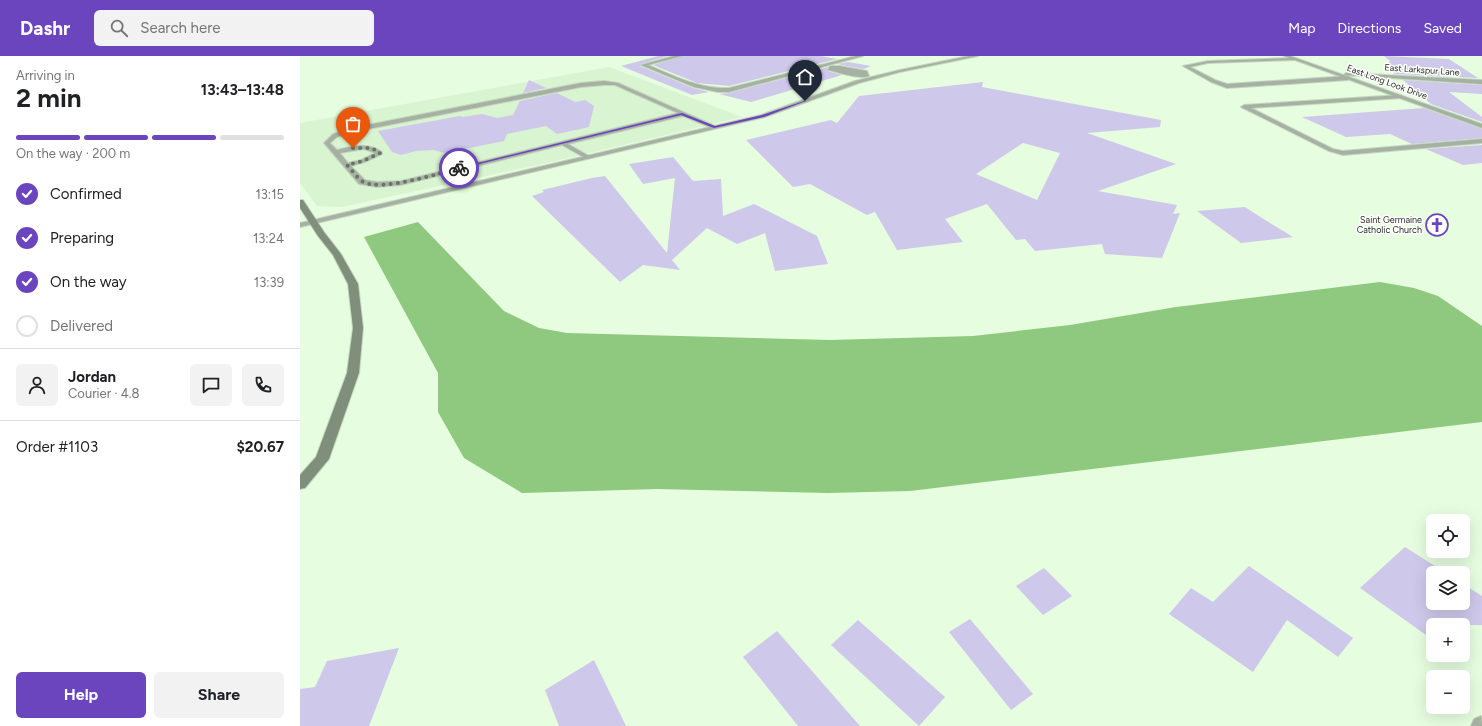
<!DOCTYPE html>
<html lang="en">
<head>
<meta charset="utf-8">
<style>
	:root { --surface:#fff; --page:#f2f2f2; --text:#202124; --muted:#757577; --line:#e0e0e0; --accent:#6a45bd }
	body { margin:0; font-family:Figtree,sans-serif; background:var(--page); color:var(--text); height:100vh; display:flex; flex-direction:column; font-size:15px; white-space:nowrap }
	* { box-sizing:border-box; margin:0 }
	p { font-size:13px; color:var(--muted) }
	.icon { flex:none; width:22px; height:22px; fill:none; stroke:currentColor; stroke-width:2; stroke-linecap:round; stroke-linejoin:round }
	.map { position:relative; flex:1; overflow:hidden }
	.sheet { display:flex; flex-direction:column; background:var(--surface); width:300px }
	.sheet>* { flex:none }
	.buttons { position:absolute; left:1126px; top:458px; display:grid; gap:8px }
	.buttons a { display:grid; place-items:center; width:44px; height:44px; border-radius:6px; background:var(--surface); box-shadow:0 4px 16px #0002; font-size:20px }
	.pin { position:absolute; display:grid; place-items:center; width:34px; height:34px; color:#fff; margin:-41px -17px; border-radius:50% 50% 50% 0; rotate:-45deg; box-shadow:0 0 4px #0007 }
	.pin .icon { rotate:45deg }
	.courier { position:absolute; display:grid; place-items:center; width:40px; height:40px; margin:-20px; border:3px solid #6a45bd; border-radius:50%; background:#fff; color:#222; box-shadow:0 1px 5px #0007 }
	.overview em { font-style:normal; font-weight:700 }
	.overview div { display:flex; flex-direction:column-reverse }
	.overview { display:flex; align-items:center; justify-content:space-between; height:68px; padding:0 16px }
	h1 { font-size:26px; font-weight:700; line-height:30px }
	.bar { display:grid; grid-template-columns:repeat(4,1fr); gap:6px 4px; align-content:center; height:48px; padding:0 16px }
	.bar i { height:5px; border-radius:3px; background:var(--line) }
	.bar .selected { background:var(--accent) }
	.bar p { grid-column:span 4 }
	.line { display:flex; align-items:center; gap:10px; padding:0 16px; border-top:1px solid var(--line) }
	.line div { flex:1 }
	.round { display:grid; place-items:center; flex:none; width:42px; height:42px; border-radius:6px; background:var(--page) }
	ol { padding:0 16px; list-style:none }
	li { display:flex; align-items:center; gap:12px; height:44px }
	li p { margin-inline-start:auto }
	li .icon { padding:4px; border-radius:50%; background:var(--accent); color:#fff; stroke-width:4 }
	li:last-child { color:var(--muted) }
	li i { width:22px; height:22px; border:2px solid var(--line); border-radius:50% }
	.action { display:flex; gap:8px; margin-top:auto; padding:8px 16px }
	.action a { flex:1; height:46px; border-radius:6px; background:var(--accent); color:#fff; font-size:16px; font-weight:700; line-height:46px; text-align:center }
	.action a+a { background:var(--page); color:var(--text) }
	header { display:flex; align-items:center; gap:24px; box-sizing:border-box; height:56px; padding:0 20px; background:var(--accent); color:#fff }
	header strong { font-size:19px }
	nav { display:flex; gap:22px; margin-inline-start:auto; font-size:14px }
	.search { width:280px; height:36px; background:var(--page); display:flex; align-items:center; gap:10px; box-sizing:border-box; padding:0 14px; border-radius:6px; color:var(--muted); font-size:15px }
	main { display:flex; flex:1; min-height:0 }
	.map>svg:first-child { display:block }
</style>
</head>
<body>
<header>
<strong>Dashr</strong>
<div class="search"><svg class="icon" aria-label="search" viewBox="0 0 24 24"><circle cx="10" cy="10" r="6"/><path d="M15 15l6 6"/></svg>Search here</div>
<nav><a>Map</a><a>Directions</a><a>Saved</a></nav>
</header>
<main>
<section class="sheet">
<div class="overview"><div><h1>2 min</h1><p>Arriving in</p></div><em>13:43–13:48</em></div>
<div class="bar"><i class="selected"></i><i class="selected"></i><i class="selected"></i><i></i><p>On the way · 200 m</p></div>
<ol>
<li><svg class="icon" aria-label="check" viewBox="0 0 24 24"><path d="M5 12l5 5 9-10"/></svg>Confirmed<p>13:15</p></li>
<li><svg class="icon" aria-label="check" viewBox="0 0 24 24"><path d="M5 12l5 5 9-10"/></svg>Preparing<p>13:24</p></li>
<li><svg class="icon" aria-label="check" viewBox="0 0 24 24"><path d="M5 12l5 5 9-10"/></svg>On the way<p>13:39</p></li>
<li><i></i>Delivered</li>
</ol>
<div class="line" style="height:72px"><a class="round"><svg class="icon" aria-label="person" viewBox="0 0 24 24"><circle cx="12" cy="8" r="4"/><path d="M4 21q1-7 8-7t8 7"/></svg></a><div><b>Jordan</b><p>Courier · 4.8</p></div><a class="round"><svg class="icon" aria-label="chat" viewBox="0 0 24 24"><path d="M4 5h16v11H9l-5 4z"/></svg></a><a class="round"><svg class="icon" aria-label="phone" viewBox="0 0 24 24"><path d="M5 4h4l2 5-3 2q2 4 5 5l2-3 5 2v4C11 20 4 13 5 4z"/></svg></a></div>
<div class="line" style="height:52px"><div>Order #1103</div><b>$20.67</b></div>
<div class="action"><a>Help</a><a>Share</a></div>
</section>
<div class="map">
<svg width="1182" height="670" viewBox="0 0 1182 670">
	<rect width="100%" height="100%" fill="#e6fddf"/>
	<polygon fill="#d8f4d0" points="309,11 442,61 247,107 41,151 17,150 0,127 0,67"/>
	<polygon fill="#8fc87f" points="118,166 204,255 239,272 267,277 530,284 673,280 770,269 876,251 1080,226 1114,232 1138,240 1182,270 1182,366 610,435 528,437 357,433 222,437 164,402 138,356 138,317 64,181"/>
	<g fill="#cec8ea" fill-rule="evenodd">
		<polygon points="358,0 368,0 341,8 340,10 393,32 409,36 392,39 321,10"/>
		<polygon points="383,0 520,0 537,3 429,30 397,27 353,9"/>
		<polygon points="1084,0 1149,3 1178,22 1095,18 1084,8 1087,9 1090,5"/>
		<polygon points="548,6 571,10 563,13 537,8"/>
		<polygon points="528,11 528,15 542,19 451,46 419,38 429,37"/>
		<polygon points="229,24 246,32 223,37"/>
		<polygon points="1103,24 1182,29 1182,38 1149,36 1182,61 1182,66 1131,48"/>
		<path d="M 683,26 L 682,31 L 861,64 L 860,71 L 787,77 L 876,108 L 798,135 L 877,149 L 873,158 L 880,157 L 862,202 L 805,198 L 802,188 L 735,195 L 725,183 L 716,184 L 687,148 L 645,163 L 663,186 L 597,194 L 575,156 L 567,159 L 510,128 L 493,131 L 446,84 L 531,64 L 537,67 L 559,40 ZM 723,87 L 760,97 L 737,144 L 676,118 Z"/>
		<polygon points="257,37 275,46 285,44 294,50 289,71 257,78 246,70 207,78 204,85 145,97 133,94 116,95 101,99 92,96 78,75 160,60 163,61 182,58 197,62 213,59 220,45"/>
		<polygon points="1124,52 1182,73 1182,82 1112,88 1090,78 1046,81 1002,61"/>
		<polygon points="1182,89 1182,107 1163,109 1126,93"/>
		<polygon points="373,101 393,125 421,123 423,160 454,148 517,180 528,208 475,215 465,177 437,188 407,172 372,204 380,214 343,209 320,226 232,140 244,136 242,134 292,122 305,120 367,197 375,122 343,128 329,108"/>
		<polygon points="945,151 962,162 993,181 941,187 897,155"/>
		<polygon points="1105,491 1146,517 1133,517 1133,547 1163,547 1163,528 1182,540 1182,569 1133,569 1133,584 1060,532"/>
		<polygon points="949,510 1053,582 1038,601 987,564 953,616 869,558 891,532 913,546"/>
		<polygon points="744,512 772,540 743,559 716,530"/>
		<polygon points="670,563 733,638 711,654 649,576"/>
		<polygon points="558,564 645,641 619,670 531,589"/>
		<polygon points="477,575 560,670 498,670 443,601"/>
		<polygon points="99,592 69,670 0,670 0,633 15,631 27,605"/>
		<polygon points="294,604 326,670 259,670 245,634"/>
	</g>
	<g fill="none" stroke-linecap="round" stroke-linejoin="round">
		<g stroke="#c3d7bd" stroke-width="2">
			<g id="service">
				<path d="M 374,0 L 382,0 L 348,9 C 374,20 399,33 429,32 L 556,0 L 563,0 L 429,36 L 418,36 L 394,31 L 341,9 Z"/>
				<polygon points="993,2 995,4 908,7 890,11 915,24 927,28 1048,20 1051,22 1048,24 927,32 911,26 883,10 908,5"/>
				<path d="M 530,10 L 540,10 L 567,15 L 569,20 C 560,24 538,16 528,14 Z"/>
				<path d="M 304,25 L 318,27 L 417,71 L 412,72 L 383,60 L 268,88 L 289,100 L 290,101 L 287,103 L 262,89 L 101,129 L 77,131 L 59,128 L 24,87 L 33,78 L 52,72 L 281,27 ZM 304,29 L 315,29 L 378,57 L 101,125 L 77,126 L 65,124 L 51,110 L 65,106 L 82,98 L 82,96 C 68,86 52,90 37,94 L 30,87 L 37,81 L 53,76 L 281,31 ZM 64,93 L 75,97 L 61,104 L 48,107 L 40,97 Z"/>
				<polygon points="1100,39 1102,40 1102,42 951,52 1033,93 1043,95 1182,83 1182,87 1043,99 1029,95 941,51 944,49"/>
			</g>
		</g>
		<g stroke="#c3d7bd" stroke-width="2">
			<g id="minor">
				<polygon points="984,0 990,0 1182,68 1182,72"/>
				<polygon points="1046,17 1182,24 1182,28 1044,19"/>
				<polygon points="1181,660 1182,670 1171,670 1174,663"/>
			</g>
		</g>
		<g stroke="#c3d7bd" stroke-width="2">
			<polygon id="tertiary" points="669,0 678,0 600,16 559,27 465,61 0,171 0,167 461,59 555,25 600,14"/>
		</g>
		<g stroke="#c3d7bd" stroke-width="2">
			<polygon id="secondary" points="0,144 3,144 24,176 41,198 58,228 63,272 59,317 29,403 5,432 0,433 0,419 16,401 47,317 53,272 48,228 33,199 18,180 0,152"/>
		</g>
		<use href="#service" fill="#a6b0a3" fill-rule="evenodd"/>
		<use href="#minor" fill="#a6b0a3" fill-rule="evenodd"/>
		<use href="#tertiary" fill="#a6b0a3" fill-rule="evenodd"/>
		<use href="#secondary" fill="#808f7c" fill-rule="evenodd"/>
	</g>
	<polygon fill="#6a45bd" points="504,45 506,45 464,61 414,72 381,59 159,113 157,112 382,57 415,70 462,59"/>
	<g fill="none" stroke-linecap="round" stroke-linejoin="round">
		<path stroke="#687564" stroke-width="4" stroke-dasharray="0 7.2" d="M 53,92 L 72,92 L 80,97 L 63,105 L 47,109 C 52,114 56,121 62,125 C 78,137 140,117 159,112"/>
	</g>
	<defs>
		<g id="church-ring" transform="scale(1.15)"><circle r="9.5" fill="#fff" stroke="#6a45bd" stroke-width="1.5"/><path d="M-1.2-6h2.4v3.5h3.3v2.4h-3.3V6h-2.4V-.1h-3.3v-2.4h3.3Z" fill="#6a45bd"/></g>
	</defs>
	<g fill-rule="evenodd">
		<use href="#church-ring" x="1137" y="169"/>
	</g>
	<g text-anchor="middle" stroke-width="3" stroke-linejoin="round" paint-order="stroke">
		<g font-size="9" fill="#242c21" stroke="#fff">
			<text transform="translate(1122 14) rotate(4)" y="3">East Larkspur Lane</text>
			<text transform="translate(1087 26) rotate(20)" y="3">East Long Look Drive</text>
		</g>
		<g font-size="9" fill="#242c21" stroke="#fff" text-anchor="end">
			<text x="1122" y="167">Saint Germaine<tspan x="1122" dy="10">Catholic Church</tspan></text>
		</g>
	</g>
</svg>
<div class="buttons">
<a><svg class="icon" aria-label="locate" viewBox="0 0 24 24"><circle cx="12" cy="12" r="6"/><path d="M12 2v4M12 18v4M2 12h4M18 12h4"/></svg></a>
<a><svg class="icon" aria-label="layers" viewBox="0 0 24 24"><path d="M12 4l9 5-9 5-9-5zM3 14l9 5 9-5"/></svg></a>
<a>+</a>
<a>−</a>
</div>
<div class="pin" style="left:53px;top:92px;background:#ea580c"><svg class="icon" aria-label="bag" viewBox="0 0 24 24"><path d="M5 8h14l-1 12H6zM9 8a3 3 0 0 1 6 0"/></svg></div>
<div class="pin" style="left:505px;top:45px;background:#1f2937"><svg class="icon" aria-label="home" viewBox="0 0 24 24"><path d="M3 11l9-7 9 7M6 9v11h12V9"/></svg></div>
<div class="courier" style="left:159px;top:112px"><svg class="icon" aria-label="bike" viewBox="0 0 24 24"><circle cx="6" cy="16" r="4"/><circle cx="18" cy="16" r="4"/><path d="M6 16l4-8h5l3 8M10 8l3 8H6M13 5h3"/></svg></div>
</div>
</main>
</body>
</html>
